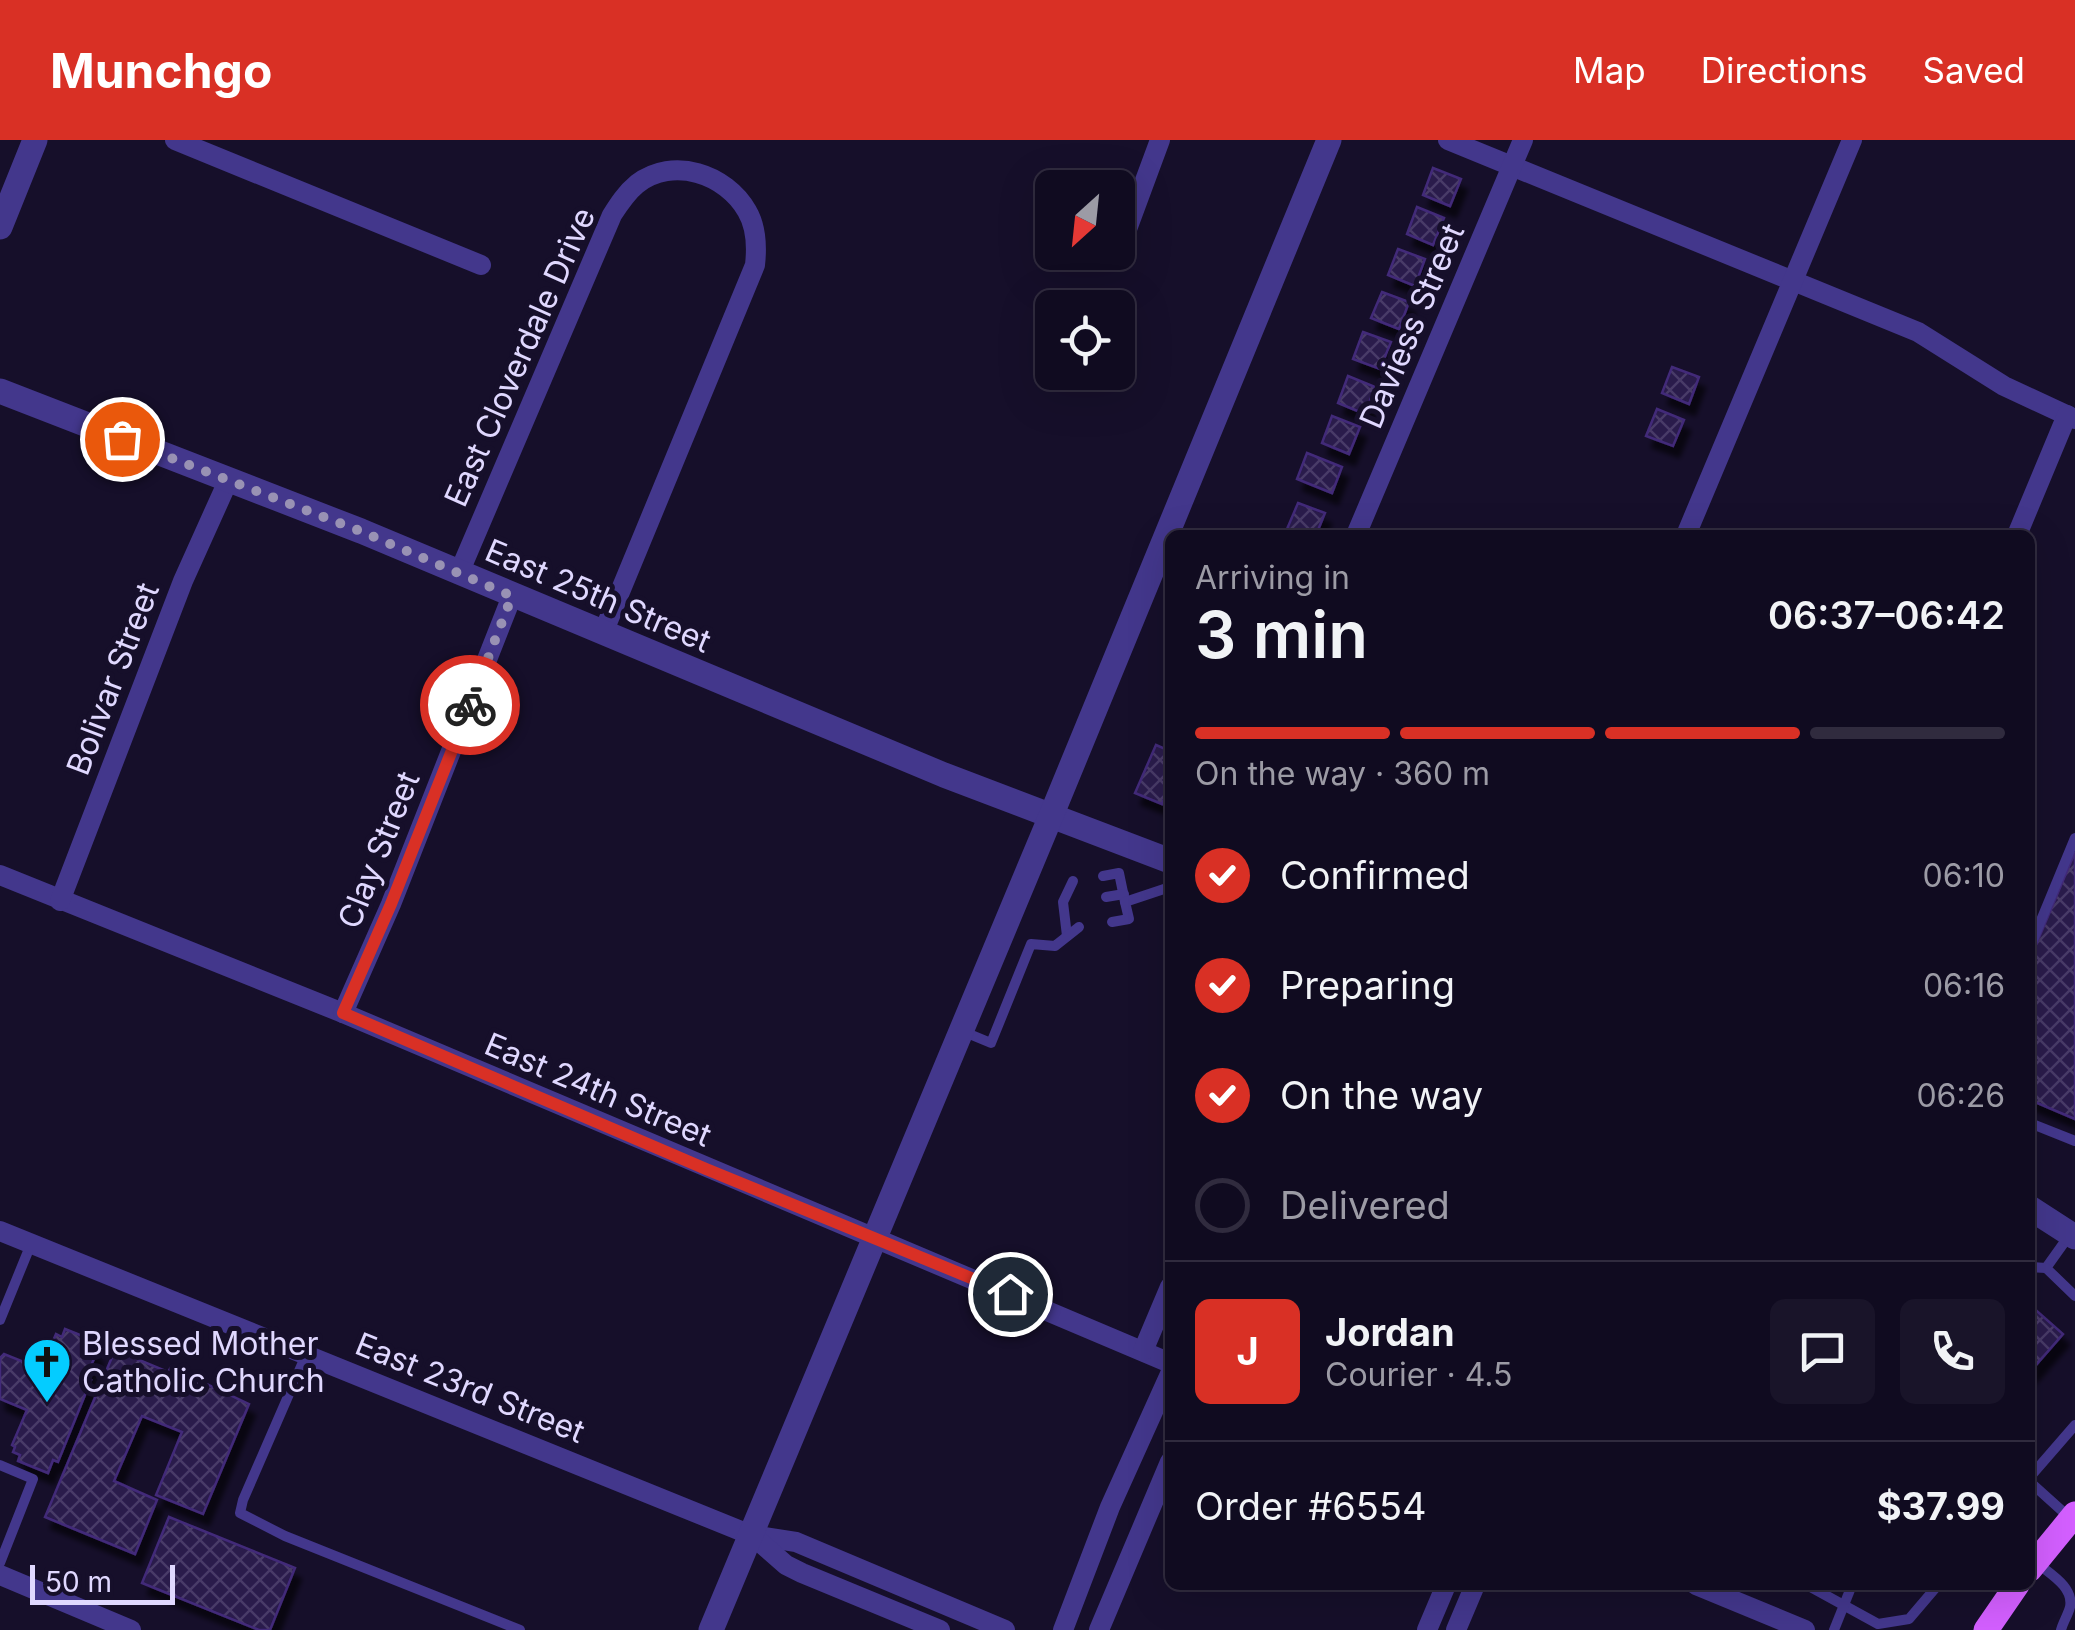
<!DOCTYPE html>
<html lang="en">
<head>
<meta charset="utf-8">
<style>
	:root { --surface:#100b20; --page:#191429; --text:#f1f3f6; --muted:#9c9ba5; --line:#302b3e; --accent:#d93025 }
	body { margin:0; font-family:Inter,sans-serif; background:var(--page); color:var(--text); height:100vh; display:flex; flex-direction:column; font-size:38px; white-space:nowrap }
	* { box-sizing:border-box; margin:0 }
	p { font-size:32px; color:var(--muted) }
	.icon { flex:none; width:55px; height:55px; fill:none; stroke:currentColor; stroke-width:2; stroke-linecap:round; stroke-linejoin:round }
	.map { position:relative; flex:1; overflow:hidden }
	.drawer { position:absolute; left:1165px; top:390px; width:870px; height:1060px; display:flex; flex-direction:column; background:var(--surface); border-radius:15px; box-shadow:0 10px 40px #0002,0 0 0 2px var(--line) }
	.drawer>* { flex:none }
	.needle { width:65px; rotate:207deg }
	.fabs { position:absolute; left:1035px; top:30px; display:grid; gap:20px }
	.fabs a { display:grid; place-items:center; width:100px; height:100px; border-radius:15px; background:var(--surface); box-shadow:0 10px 40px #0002,0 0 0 2px var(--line); font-size:50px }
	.scale { position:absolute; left:30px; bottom:25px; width:145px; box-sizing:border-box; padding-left:10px; border:5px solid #e0d8ff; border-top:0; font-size:28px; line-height:35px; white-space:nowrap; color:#e0d8ff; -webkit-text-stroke:8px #160f2a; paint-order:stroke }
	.pin { position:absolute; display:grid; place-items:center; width:85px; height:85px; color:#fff; margin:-42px; border:5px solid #fff; border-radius:50%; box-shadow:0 2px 10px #0007 }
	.courier { position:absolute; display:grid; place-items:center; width:100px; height:100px; margin:-50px; border:8px solid #d93025; border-radius:50%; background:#fff; color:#222; box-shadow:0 2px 12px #0007 }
	.summary em { font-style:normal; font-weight:600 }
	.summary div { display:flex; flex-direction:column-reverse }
	.summary { display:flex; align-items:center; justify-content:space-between; height:170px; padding:0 30px }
	h1 { font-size:65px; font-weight:600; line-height:75px }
	.bar { display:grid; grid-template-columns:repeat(4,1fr); gap:15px 10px; align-content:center; height:120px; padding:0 30px }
	.bar i { height:12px; border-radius:8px; background:var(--line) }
	.bar .current { background:var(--accent) }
	.bar p { grid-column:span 4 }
	.line { display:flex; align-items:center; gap:25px; padding:0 30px; border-top:2px solid var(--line) }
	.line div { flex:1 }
	.round { display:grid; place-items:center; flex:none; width:105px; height:105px; border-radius:15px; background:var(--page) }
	ol { padding:0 30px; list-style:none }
	li { display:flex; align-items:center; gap:30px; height:110px }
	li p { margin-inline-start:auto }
	li .icon { padding:10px; border-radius:50%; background:var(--accent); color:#fff; stroke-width:4 }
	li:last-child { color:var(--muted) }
	li i { width:55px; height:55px; border:5px solid var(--line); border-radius:50% }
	header { display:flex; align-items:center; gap:60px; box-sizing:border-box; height:140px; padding:0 50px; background:var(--accent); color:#fff }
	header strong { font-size:48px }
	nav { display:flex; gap:55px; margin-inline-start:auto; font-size:35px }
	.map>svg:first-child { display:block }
</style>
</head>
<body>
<header>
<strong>Munchgo</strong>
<nav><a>Map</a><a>Directions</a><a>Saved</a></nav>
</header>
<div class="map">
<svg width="2075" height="1490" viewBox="0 0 2075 1490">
	<defs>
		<pattern id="building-cross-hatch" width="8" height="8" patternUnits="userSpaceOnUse" patternTransform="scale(2.5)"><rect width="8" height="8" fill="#291a4c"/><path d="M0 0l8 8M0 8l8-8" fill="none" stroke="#483b67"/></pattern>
		<filter id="shadow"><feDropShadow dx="6" dy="11" stdDeviation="2.5" flood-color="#0009"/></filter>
	</defs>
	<rect width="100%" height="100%" fill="#160f2a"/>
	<g fill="url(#building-cross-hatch)" stroke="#422a79" stroke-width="2.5" filter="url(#shadow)">
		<polygon points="1433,28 1461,39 1450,66 1423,55"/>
		<polygon points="1417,67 1444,78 1433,105 1407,94"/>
		<polygon points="1398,109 1425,119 1415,146 1388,135"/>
		<polygon points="1382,152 1409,162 1399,189 1371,178"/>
		<polygon points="1363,192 1391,202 1380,229 1353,219"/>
		<polygon points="1672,227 1699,237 1689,264 1662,253"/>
		<polygon points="1348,236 1375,247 1365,274 1338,263"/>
		<polygon points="1657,269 1684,280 1673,306 1646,296"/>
		<polygon points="1332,276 1360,287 1349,314 1322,303"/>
		<polygon points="1307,313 1342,327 1332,353 1297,339"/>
		<polygon points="1298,363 1325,373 1316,395 1301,395 1287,389"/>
		<polygon points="1156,605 1170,611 1170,644 1162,664 1135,653"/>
		<polygon points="2075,712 2075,979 2030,960 2030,819"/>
		<polygon points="2030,1165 2063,1194 2030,1232"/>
		<polygon points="65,1189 95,1201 91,1210 97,1212 86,1237 91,1240 58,1322 53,1320 48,1333 18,1321 20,1315 13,1312 15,1307 12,1305 27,1270 0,1259 0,1218 4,1214 41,1229 56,1194 62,1197"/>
		<polygon points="115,1210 168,1232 171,1227 249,1264 203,1374 156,1355 182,1292 142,1276 114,1341 157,1360 135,1414 45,1377"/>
		<polygon points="169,1377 295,1428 270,1490 259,1490 142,1443"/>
	</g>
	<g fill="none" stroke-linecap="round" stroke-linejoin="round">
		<g stroke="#43378c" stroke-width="10">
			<polyline points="1103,736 1119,733 1125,762"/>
			<polyline points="1106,757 1124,754"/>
			<polyline points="1112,782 1129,779 1125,762 1167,748 1170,742"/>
			<polyline points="1067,796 1063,762 1073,741"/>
			<polyline points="2030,807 2075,698"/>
			<polyline points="962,891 991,903 1031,804 1055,806 1079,787"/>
			<polyline points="2030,983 2075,1001"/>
			<polyline points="2071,1093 2046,1128 2075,1156"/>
			<polyline points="2030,1127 2046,1128"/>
			<polyline points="0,1180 31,1104"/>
			<polyline points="306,1215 243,1360 240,1373 285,1396 520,1490"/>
			<polyline points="0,1325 33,1339 0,1423"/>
			<polyline points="2030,1337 2075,1285"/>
			<polyline points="2030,1342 2070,1378"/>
			<path d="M 2037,1423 C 2050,1434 2074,1447 2070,1467 C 2068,1475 2063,1482 2061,1490"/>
			<polyline points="1807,1445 1878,1484 1909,1479 1938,1445"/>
			<polyline points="1834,1490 1852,1445"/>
		</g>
		<g stroke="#43378c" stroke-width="20">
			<polyline points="175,0 481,125"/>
			<polyline points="1448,0 1918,192 2004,246 2075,279"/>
			<polyline points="1123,100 1160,0"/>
			<polyline points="1356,395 1523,0"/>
			<polyline points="1686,395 1852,0"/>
			<polyline points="2017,395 2067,275"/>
			<path d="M 459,433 L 612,75 C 619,64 626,53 637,44 C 673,16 726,34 747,71 C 757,88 757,107 755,125 L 603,493"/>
			<polyline points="0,735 343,873 1170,1223"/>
			<polyline points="60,761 183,441 228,341"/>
			<polyline points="343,873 391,764 512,456"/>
			<polyline points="0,1091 751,1395 796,1402 1005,1490"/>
			<polyline points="1143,1211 1170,1147"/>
			<polyline points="753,1396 786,1425 802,1433 940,1490"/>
			<polyline points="0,1435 131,1490"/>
			<polyline points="1696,1445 1805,1490"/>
			<polyline points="1063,1490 1110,1367 1170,1234"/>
			<polyline points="1099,1490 1170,1322"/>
			<polyline points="1427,1490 1446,1445"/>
			<polyline points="1456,1490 1475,1445"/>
		</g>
		<g stroke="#43378c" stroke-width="25">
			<polyline points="0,87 35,0"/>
			<polyline points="0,251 361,391 944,635 1170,721"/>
			<polyline points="2030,1068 2075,1097"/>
			<polyline points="711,1490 1051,676 1329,0"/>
		</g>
		<g stroke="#d35fff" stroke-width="25">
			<polyline points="2030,1429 2075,1374"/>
			<polyline points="1986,1490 2017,1445"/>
		</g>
	</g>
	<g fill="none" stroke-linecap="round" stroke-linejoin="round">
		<polyline stroke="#9992b4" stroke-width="10" stroke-dasharray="0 18" points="122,299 360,391 512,456 470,565"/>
		<polyline stroke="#d93025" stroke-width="12" points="470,565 391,764 343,873 706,1029 1010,1154"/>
	</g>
	<defs>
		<g id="church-pin" transform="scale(2.5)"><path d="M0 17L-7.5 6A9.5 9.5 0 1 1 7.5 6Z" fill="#04ccff" stroke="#160f2a"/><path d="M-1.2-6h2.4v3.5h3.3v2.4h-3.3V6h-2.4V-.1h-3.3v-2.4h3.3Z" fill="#111"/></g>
	</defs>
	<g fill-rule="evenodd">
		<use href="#church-pin" x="47" y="1222"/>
	</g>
	<g text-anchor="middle" stroke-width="10" stroke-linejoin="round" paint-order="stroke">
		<g font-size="32" fill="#e0d8ff" stroke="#160f2a">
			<text transform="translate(1412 186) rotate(-67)" y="11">Daviess Street</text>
			<text transform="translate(520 217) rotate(-66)" y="11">East Cloverdale Drive</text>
			<text transform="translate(598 456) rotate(23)" y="11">East 25th Street</text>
			<text transform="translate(113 539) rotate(-69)" y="11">Bolivar Street</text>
			<text transform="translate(379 710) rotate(-68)" y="11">Clay Street</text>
			<text transform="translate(598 950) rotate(23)" y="11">East 24th Street</text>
			<text transform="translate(470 1248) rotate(22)" y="11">East 23rd Street</text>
		</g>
		<g font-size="32" fill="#e0d8ff" stroke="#160f2a" text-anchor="start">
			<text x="82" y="1215">Blessed Mother<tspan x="82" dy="37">Catholic Church</tspan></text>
		</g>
	</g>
</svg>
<div class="fabs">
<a><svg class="needle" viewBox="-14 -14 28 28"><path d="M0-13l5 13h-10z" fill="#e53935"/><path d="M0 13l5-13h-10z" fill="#9c9ba5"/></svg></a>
<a><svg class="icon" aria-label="locate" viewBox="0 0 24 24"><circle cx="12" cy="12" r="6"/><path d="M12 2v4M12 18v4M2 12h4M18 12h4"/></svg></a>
</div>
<div class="scale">50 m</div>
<div class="pin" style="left:122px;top:299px;background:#ea580c"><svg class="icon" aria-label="bag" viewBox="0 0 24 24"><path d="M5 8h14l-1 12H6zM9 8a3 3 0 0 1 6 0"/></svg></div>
<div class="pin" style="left:1010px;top:1154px;background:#1f2937"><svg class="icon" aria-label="home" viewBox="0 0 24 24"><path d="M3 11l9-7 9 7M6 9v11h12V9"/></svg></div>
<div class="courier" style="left:470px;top:565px"><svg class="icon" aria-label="bike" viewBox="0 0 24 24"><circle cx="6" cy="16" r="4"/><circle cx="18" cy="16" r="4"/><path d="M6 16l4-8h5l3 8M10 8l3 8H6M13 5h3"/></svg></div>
<section class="drawer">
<div class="summary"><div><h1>3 min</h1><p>Arriving in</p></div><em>06:37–06:42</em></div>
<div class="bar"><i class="current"></i><i class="current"></i><i class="current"></i><i></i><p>On the way · 360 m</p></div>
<ol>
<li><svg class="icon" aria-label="check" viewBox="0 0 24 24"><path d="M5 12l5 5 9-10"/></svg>Confirmed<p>06:10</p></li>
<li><svg class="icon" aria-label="check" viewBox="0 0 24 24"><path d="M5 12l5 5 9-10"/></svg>Preparing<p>06:16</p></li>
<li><svg class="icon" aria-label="check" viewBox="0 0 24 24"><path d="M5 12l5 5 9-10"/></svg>On the way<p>06:26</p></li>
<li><i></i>Delivered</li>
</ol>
<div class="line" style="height:180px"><b class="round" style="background:var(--accent);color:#fff">J</b><div><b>Jordan</b><p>Courier · 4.5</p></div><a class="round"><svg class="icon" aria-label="chat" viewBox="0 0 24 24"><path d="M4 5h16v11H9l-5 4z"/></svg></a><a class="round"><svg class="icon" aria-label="phone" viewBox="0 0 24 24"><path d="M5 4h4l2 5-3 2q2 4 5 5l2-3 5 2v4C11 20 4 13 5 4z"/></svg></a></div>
<div class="line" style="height:130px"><div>Order #6554</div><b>$37.99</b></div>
</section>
</div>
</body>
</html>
